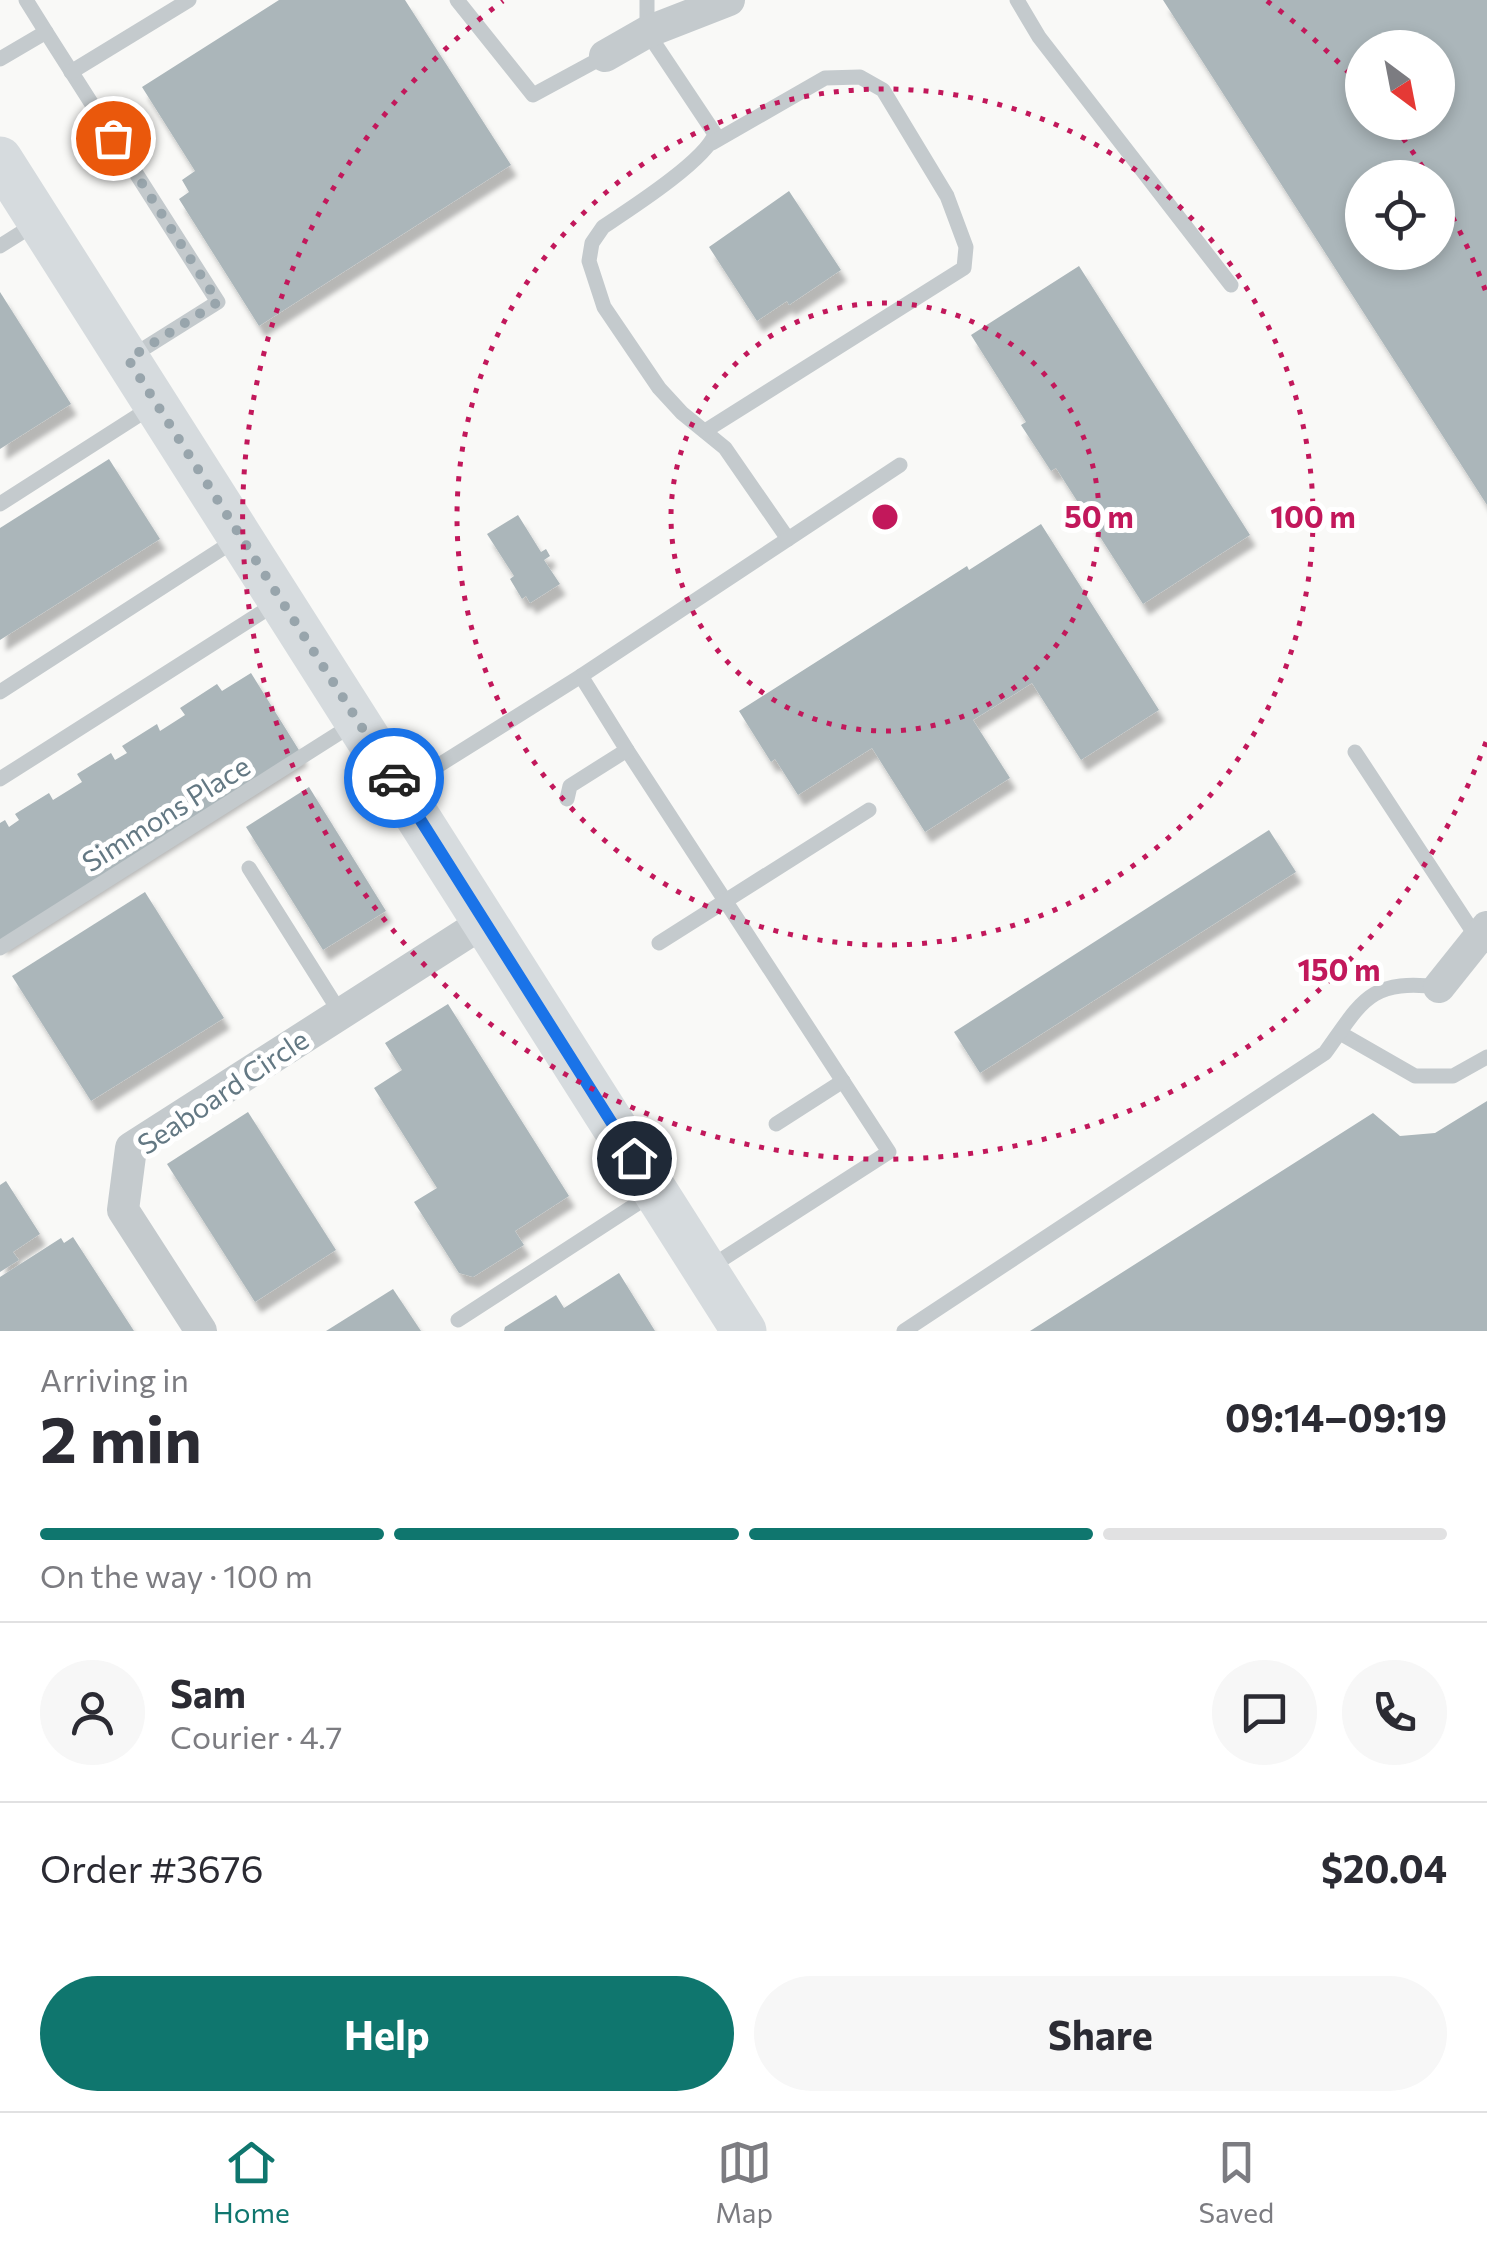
<!DOCTYPE html>
<html lang="en">
<head>
<meta charset="utf-8">
<style>
	:root { --surface:#fff; --page:#f7f7f7; --text:#2b2b33; --muted:#7c7c81; --line:#e1e1e2; --accent:#0f766e }
	body { margin:0; font-family:Commissioner,sans-serif; background:var(--page); color:var(--text); height:100vh; display:flex; flex-direction:column; font-size:38px; white-space:nowrap }
	* { box-sizing:border-box; margin:0 }
	p { font-size:32px; color:var(--muted) }
	.icon { flex:none; width:55px; height:55px; fill:none; stroke:currentColor; stroke-width:2; stroke-linecap:round; stroke-linejoin:round }
	.map { position:relative; height:1331px; overflow:hidden }
	.side { display:flex; flex-direction:column; background:var(--surface); flex:1 }
	.side>* { flex:none }
	.needle { width:65px; rotate:148deg }
	.tools { position:absolute; left:1345px; top:30px; display:grid; gap:20px }
	.tools a { display:grid; place-items:center; width:110px; height:110px; border-radius:50%; background:var(--surface); box-shadow:0 5px 15px #0003; font-size:50px }
	.pin { position:absolute; display:grid; place-items:center; width:85px; height:85px; color:#fff; margin:-42px; border:5px solid #fff; border-radius:50%; box-shadow:0 2px 10px #0007 }
	.courier { position:absolute; display:grid; place-items:center; width:100px; height:100px; margin:-50px; border:8px solid #1a73e8; border-radius:50%; background:#fff; color:#222; box-shadow:0 2px 12px #0007 }
	.head em { font-style:normal; font-weight:700 }
	.head div { display:flex; flex-direction:column-reverse }
	.head { display:flex; align-items:center; justify-content:space-between; height:170px; padding:0 40px }
	h1 { font-size:65px; font-weight:700; line-height:75px }
	.bar { display:grid; grid-template-columns:repeat(4,1fr); gap:15px 10px; align-content:center; height:120px; padding:0 40px }
	.bar i { height:12px; border-radius:8px; background:var(--line) }
	.bar .current { background:var(--accent) }
	.bar p { grid-column:span 4 }
	.line { display:flex; align-items:center; gap:25px; padding:0 40px; border-top:2px solid var(--line) }
	.line div { flex:1 }
	.round { display:grid; place-items:center; flex:none; width:105px; height:105px; border-radius:52px; background:var(--page) }
	.cta { display:flex; gap:20px; margin-top:auto; padding:20px 40px }
	.cta a { flex:1; height:115px; border-radius:60px; background:var(--accent); color:#fff; font-size:40px; font-weight:700; line-height:115px; text-align:center }
	.cta a+a { background:var(--page); color:var(--text) }
	.tabs { display:flex; justify-content:space-around; align-items:center; height:140px; border-top:2px solid var(--line); background:var(--surface); font-size:28px; color:var(--muted) }
	.tabs a { display:grid; justify-items:center; gap:5px }
	.tabs .current { color:var(--accent) }
	.map>svg:first-child { display:block }
</style>
</head>
<body>
<div class="map">
<svg width="1487" height="1331" viewBox="0 0 1487 1331">
	<defs>
		<filter id="shadow"><feDropShadow dx="6" dy="11" stdDeviation="2.5" flood-color="#0004"/></filter>
	</defs>
	<rect width="100%" height="100%" fill="#f9f9f7"/>
	<g fill="#abb6ba" fill-rule="evenodd" filter="url(#shadow)">
		<polygon points="279,0 405,0 511,165 259,326 179,199 189,192 182,180 195,171 142,87"/>
		<path d="M 1163,0 L 1487,0 L 1487,505 ZM 1362,48 L 1438,48 L 1438,122 L 1362,122 ZM 1362,178 L 1438,178 L 1438,252 L 1362,252 Z"/>
		<polygon points="789,191 841,270 789,305 787,301 757,321 709,247"/>
		<polygon points="1079,266 1250,535 1143,604 1056,468 1051,471 1021,425 1026,422 971,335"/>
		<polygon points="0,292 71,404 0,449"/>
		<polygon points="109,459 160,539 0,640 0,528"/>
		<polygon points="518,515 541,552 546,549 550,556 544,560 560,584 530,603 526,596 522,599 510,579 514,576 487,534"/>
		<polygon points="1041,524 1159,710 1081,760 1032,683 973,720 1010,778 925,832 872,748 798,795 775,759 771,762 739,711 967,566 969,570"/>
		<polygon points="251,673 302,755 0,945 0,823 5,820 9,827 19,820 15,814 49,793 53,800 82,782 77,774 111,753 115,760 127,753 122,746 157,724 160,731 185,715 180,708 217,684 222,691"/>
		<polygon points="309,787 386,911 323,950 246,827"/>
		<polygon points="1269,830 1296,872 980,1073 954,1032"/>
		<polygon points="145,892 224,1018 91,1101 12,976"/>
		<polygon points="448,1004 569,1196 515,1231 524,1245 473,1277 459,1273 414,1202 437,1188 374,1088 402,1070 385,1043"/>
		<polygon points="1487,1101 1487,1331 1030,1331 1373,1113 1400,1136 1435,1133"/>
		<polygon points="248,1112 336,1250 255,1302 167,1164"/>
		<polygon points="6,1181 40,1234 13,1252 19,1260 0,1272 0,1185"/>
		<polygon points="73,1237 134,1331 0,1331 0,1277 61,1238 64,1243"/>
		<polygon points="619,1273 655,1331 504,1331 505,1327 556,1295 564,1308"/>
		<polygon points="393,1289 421,1331 326,1331"/>
	</g>
	<g fill="none" stroke-linecap="round" stroke-linejoin="round">
		<g stroke="#c4cacd" stroke-width="15">
			<polyline points="457,0 533,95 605,56"/>
			<path d="M 647,0 L 647,32 L 715,134 C 705,161 630,209 603,227 L 592,243 L 589,261 L 604,307 L 659,388 L 682,413 L 725,448 L 788,539"/>
			<polyline points="1017,0 1039,37 1231,285"/>
			<polyline points="46,32 218,302 132,356"/>
			<polyline points="0,59 46,32 26,0"/>
			<polyline points="71,72 189,0"/>
			<polyline points="0,246 35,224"/>
			<polyline points="705,431 964,268 966,247 947,196 883,90 860,77 825,78 712,143"/>
			<polyline points="0,504 153,406"/>
			<polyline points="581,676 900,465"/>
			<polyline points="0,692 237,539"/>
			<polyline points="627,750 889,1152 707,1269"/>
			<polyline points="1355,752 1477,938"/>
			<polyline points="0,779 275,604"/>
			<polyline points="404,787 581,676 627,750 570,786 567,799"/>
			<polyline points="249,868 341,1014"/>
			<polyline points="659,943 869,810"/>
			<polyline points="0,948 355,723"/>
			<polyline points="1340,1033 1415,1076 1453,1076 1487,1057"/>
			<polyline points="776,1124 843,1081"/>
			<polyline points="458,1320 652,1194"/>
			<path d="M 904,1331 L 1325,1053 C 1363,1000 1369,979 1439,987"/>
		</g>
		<g stroke="#c4cacd" stroke-width="32">
			<polyline points="605,56 647,32 729,0"/>
			<polyline points="1439,987 1487,927"/>
			<polyline points="201,1331 123,1210 131,1148 484,922"/>
		</g>
		<polyline stroke="#d6dbde" stroke-width="45" points="0,159 744,1331"/>
	</g>
	<g fill="none" stroke-linecap="round" stroke-linejoin="round">
		<polyline stroke="#98a5ac" stroke-width="10" stroke-dasharray="0 18" points="113,138 218,302 128,359 394,778"/>
		<polyline stroke="#1a73e8" stroke-width="12" points="394,778 634,1158"/>
	</g>
	<g fill="none" stroke="#c2185b" stroke-width="5" stroke-dasharray="5 10">
		<circle cx="885" cy="517" r="214"/>
		<circle cx="885" cy="517" r="428"/>
		<path d="M1486 742A642 642 0 1 1 503 1M1267 1A642 642 0 0 1 1362 87M1394 126A642 642 0 0 1 1429 177M1438 191A642 642 0 0 1 1486 292"/>
	</g>
	<g text-anchor="middle" stroke-width="10" stroke-linejoin="round" paint-order="stroke">
		<g font-size="28" fill="#637883" stroke="#fff">
			<text transform="translate(166 814) rotate(-32)" y="10">Simmons Place</text>
			<text transform="translate(223 1092) rotate(-34)" y="10">Seaboard Circle</text>
		</g>
	</g>
	<circle cx="885" cy="517" r="15" fill="#c2185b" stroke="#fff" stroke-width="5"/>
	<g font-size="30" text-anchor="middle" font-weight="bold" fill="#c2185b" stroke="#fff" stroke-width="10" stroke-linejoin="round" paint-order="stroke">
		<text x="1099" y="528">50 m</text>
		<text x="1313" y="528">100 m</text>
		<text x="1339" y="981">150 m</text>
	</g>
</svg>
<div class="tools">
<a><svg class="needle" viewBox="-14 -14 28 28"><path d="M0-13l5 13h-10z" fill="#e53935"/><path d="M0 13l5-13h-10z" fill="#7c7c81"/></svg></a>
<a><svg class="icon" aria-label="locate" viewBox="0 0 24 24"><circle cx="12" cy="12" r="6"/><path d="M12 2v4M12 18v4M2 12h4M18 12h4"/></svg></a>
</div>
<div class="pin" style="left:113px;top:138px;background:#ea580c"><svg class="icon" aria-label="bag" viewBox="0 0 24 24"><path d="M5 8h14l-1 12H6zM9 8a3 3 0 0 1 6 0"/></svg></div>
<div class="pin" style="left:634px;top:1158px;background:#1f2937"><svg class="icon" aria-label="home" viewBox="0 0 24 24"><path d="M3 11l9-7 9 7M6 9v11h12V9"/></svg></div>
<div class="courier" style="left:394px;top:778px"><svg class="icon" aria-label="car" viewBox="0 0 24 24"><path d="M5 17H2v-5l4-1 3-4h7l3 4 3 1v5h-3M9 17h6M6 11h13"/><circle cx="7" cy="17" r="2"/><circle cx="17" cy="17" r="2"/></svg></div>
</div>
<section class="side">
<div class="head"><div><h1>2 min</h1><p>Arriving in</p></div><em>09:14–09:19</em></div>
<div class="bar"><i class="current"></i><i class="current"></i><i class="current"></i><i></i><p>On the way · 100 m</p></div>
<div class="line" style="height:180px"><a class="round"><svg class="icon" aria-label="person" viewBox="0 0 24 24"><circle cx="12" cy="8" r="4"/><path d="M4 21q1-7 8-7t8 7"/></svg></a><div><b>Sam</b><p>Courier · 4.7</p></div><a class="round"><svg class="icon" aria-label="chat" viewBox="0 0 24 24"><path d="M4 5h16v11H9l-5 4z"/></svg></a><a class="round"><svg class="icon" aria-label="phone" viewBox="0 0 24 24"><path d="M5 4h4l2 5-3 2q2 4 5 5l2-3 5 2v4C11 20 4 13 5 4z"/></svg></a></div>
<div class="line" style="height:130px"><div>Order #3676</div><b>$20.04</b></div>
<div class="cta"><a>Help</a><a>Share</a></div>
</section>
<nav class="tabs">
<a class="current"><svg class="icon" aria-label="home" viewBox="0 0 24 24"><path d="M3 11l9-7 9 7M6 9v11h12V9"/></svg>Home</a>
<a><svg class="icon" aria-label="map" viewBox="0 0 24 24"><path d="M3 6l6-2 6 2 6-2v14l-6 2-6-2-6 2zM9 4v14M15 6v14"/></svg>Map</a>
<a><svg class="icon" aria-label="saved" viewBox="0 0 24 24"><path d="M7 4h10v16l-5-4-5 4z"/></svg>Saved</a>
</nav>
</body>
</html>
